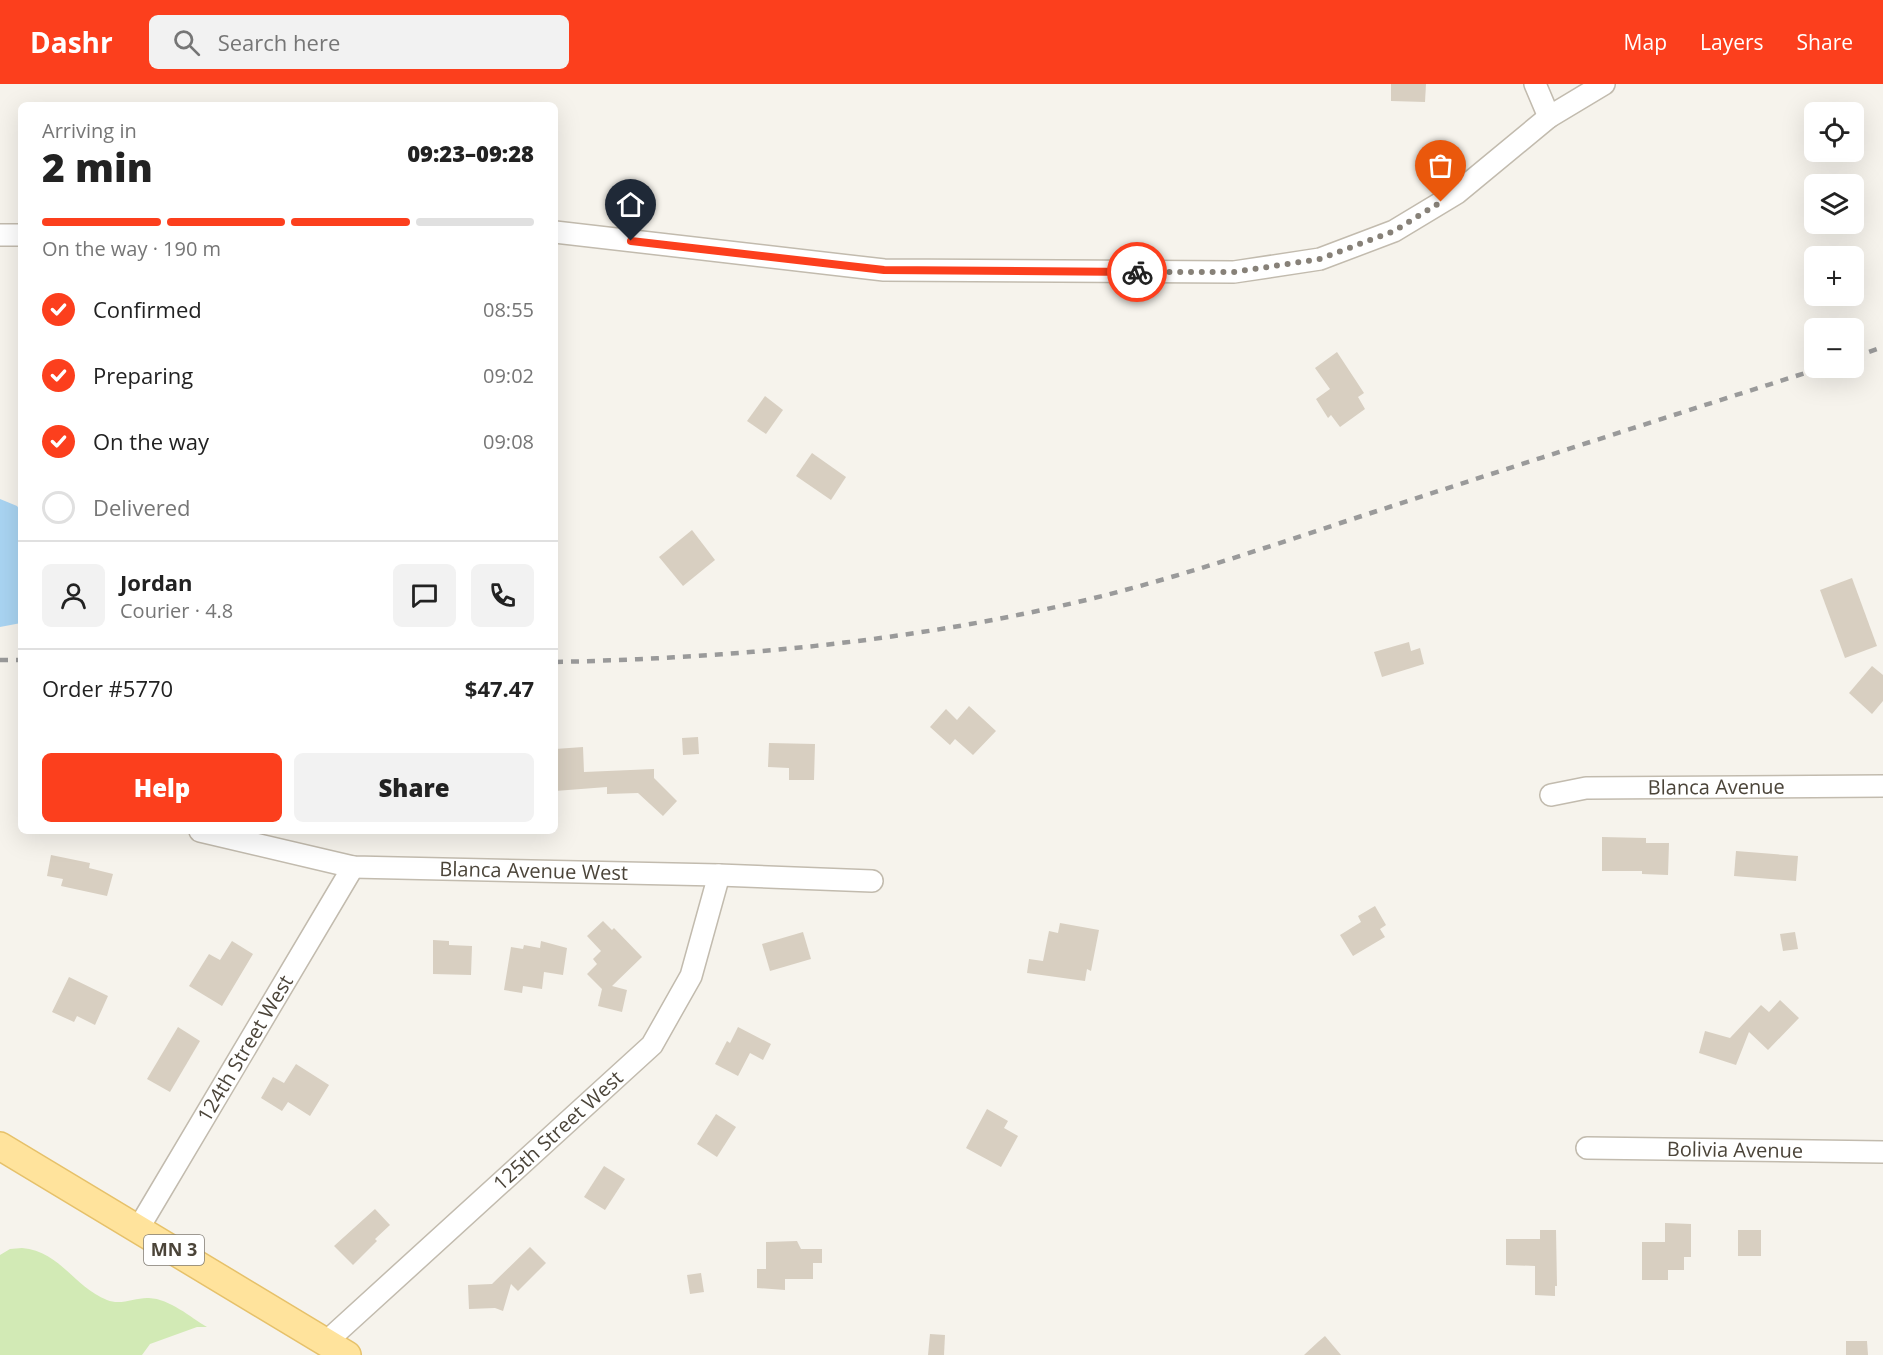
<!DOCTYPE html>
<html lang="en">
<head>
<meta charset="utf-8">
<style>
	:root { --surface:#fff; --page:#f2f2f2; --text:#222; --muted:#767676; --line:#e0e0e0; --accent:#fc3f1d }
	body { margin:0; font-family:"Open Sans",sans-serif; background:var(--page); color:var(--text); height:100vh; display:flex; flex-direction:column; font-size:22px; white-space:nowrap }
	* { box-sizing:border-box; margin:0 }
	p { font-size:20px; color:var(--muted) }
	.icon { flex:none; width:33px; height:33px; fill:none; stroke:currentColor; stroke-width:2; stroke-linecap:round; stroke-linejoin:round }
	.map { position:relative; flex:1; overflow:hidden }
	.drawer { position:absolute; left:18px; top:18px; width:540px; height:732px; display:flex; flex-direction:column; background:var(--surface); border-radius:9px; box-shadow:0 6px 24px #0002 }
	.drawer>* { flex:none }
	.buttons { position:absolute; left:1804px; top:18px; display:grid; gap:12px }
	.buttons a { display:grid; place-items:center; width:60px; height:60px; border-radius:9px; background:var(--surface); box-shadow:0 6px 24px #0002; font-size:30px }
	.pin { position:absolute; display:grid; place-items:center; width:51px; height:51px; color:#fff; margin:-62px -26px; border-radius:50% 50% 50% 0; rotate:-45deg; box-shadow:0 0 6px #0007 }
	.pin .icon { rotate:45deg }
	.courier { position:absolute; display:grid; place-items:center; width:60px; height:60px; margin:-30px; border:4px solid #fc3f1d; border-radius:50%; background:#fff; color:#222; box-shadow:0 2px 8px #0007 }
	.summary em { font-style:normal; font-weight:800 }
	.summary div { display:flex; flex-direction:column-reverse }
	.summary { display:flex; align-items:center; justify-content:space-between; height:102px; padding:0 24px }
	h1 { font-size:39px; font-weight:800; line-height:45px }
	.bar { display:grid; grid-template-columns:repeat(4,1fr); gap:9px 6px; align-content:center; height:72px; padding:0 24px }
	.bar i { height:8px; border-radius:4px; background:var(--line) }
	.bar .selected { background:var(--accent) }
	.bar p { grid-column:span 4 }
	.line { display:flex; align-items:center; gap:15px; padding:0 24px; border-top:2px solid var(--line) }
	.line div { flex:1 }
	.round { display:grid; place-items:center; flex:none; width:63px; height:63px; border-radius:9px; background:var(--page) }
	ol { padding:0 24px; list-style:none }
	li { display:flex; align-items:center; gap:18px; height:66px }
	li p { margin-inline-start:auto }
	li .icon { padding:6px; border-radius:50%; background:var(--accent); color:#fff; stroke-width:4 }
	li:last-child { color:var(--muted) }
	li i { width:33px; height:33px; border:3px solid var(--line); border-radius:50% }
	.primary-button { display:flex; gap:12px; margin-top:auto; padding:12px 24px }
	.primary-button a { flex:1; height:69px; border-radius:9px; background:var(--accent); color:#fff; font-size:24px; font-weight:800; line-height:69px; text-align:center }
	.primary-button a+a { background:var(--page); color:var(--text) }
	header { display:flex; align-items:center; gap:36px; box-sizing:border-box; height:84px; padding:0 30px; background:var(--accent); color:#fff }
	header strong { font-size:28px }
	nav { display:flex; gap:33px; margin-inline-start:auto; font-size:21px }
	.search { width:420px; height:54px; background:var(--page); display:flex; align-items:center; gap:15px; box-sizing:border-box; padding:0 21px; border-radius:9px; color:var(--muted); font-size:22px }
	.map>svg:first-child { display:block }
</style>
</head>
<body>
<header>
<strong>Dashr</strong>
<div class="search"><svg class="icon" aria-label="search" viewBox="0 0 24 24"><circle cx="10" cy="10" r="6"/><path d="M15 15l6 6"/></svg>Search here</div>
<nav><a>Map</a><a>Layers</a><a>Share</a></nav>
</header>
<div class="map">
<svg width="1883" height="1271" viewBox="0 0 1883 1271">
	<rect width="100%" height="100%" fill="#f6f3ec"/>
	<path fill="#d2eab5" d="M 22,1164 C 60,1167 74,1203 107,1216 C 121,1222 136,1213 149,1214 C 170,1215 190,1233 207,1243 L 197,1243 L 150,1260 L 142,1271 L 0,1271 L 0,1171 L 10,1165 Z"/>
	<polygon fill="#a9d4f2" points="0,415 17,422 21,428 21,539 0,543"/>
	<g fill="#d8cfc1">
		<polygon points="1391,0 1426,0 1425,18 1391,17"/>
		<polygon points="1337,268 1364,309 1358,313 1365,325 1340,343 1331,331 1328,334 1316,315 1330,305 1315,284"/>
		<polygon points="765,312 783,326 766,350 747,337"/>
		<polygon points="812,369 846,393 831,416 796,392"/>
		<polygon points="692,446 715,476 683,502 659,473"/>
		<polygon points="1852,494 1877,562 1845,574 1820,506"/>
		<polygon points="1409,558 1411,567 1420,564 1424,580 1382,593 1374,568"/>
		<polygon points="1872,582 1883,591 1883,617 1872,630 1849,609"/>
		<polygon points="969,622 996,647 973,671 955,655 950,661 930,643 946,625 957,636"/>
		<polygon points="698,653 699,670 683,671 682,654"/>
		<polygon points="769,659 815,660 814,696 789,696 789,684 768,683"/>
		<polygon points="583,663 584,688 654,685 654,694 677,717 663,732 638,709 607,710 607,703 555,707 555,665"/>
		<polygon points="1602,753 1646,754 1646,759 1669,759 1668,791 1642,790 1642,787 1602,787"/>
		<polygon points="1736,767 1798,772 1796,797 1734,792"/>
		<polygon points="51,771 90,779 89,784 113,790 107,812 61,802 63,795 47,792"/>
		<polygon points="1375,822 1386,841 1380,845 1385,853 1353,872 1340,851 1361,838 1358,832"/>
		<polygon points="603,837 612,846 614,844 642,873 612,902 627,906 622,928 598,922 602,905 587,890 597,880 593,875 601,867 587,852"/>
		<polygon points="1060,839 1099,846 1091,887 1087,885 1085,897 1027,889 1029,875 1043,877 1049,847 1058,849"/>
		<polygon points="803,848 811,875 770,887 762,860"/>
		<polygon points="1795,848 1798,865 1783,867 1780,850"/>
		<polygon points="433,856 449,857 449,861 472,862 471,891 433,890"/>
		<polygon points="232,857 253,870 222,922 189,902 209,870 220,876"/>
		<polygon points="541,857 567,864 563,891 544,888 542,905 523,902 522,909 504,906 511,863 523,865 524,861 540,864"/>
		<polygon points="69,893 108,912 95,941 77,932 74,938 52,928"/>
		<polygon points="1780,916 1799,934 1768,966 1749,948 1736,981 1699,969 1705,947 1730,954 1761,921 1769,928"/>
		<polygon points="178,943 200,957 170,1008 147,995"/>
		<polygon points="738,943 771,960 763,976 750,969 738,992 715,980 727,957 730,959"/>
		<polygon points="296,980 329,1001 310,1032 288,1018 282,1027 261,1014 273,993 284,999"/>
		<polygon points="987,1025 1008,1037 1004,1044 1018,1052 1001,1083 966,1064"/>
		<polygon points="716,1030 736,1043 717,1073 697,1060"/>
		<polygon points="604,1082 625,1095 605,1126 584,1113"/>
		<polygon points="375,1125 390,1141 375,1155 377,1157 353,1181 334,1162"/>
		<polygon points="1665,1139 1691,1140 1691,1173 1684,1173 1684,1186 1668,1186 1668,1196 1642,1196 1642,1158 1665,1158"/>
		<polygon points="1540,1146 1556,1146 1557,1202 1555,1202 1555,1212 1535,1211 1535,1182 1506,1181 1506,1155 1540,1155"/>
		<rect x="1738" y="1146" width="23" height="26"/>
		<polygon points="797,1157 801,1165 822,1165 822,1179 813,1179 813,1195 785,1195 785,1206 757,1204 757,1185 766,1185 766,1158"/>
		<polygon points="530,1163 546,1179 518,1207 511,1200 503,1227 495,1224 469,1225 468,1201 492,1200"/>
		<polygon points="701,1189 704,1208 690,1210 687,1191"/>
		<polygon points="930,1250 945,1251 944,1271 928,1271"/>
		<polygon points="1325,1252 1341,1271 1304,1271 1318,1258"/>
		<polygon points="1846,1257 1867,1257 1868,1271 1846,1271"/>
	</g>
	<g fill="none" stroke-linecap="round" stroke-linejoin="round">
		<g stroke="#c2bbae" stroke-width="24">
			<g id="minor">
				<polyline points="1535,0 1549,33"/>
				<polyline points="555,148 884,186 1234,188 1320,175 1394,147 1457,109 1549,33 1604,0"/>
				<polyline points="0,151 21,151"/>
				<path id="s1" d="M 1551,711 L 1586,704 L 1883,702"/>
				<path id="s2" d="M 200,747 L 353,783 L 719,791 L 872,797"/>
				<path id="s3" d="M 1587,1064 L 1883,1068"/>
				<path id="s4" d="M 138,1145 L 353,783"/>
				<path id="s5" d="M 326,1258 L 652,961 L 691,892 L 719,791"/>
			</g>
		</g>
		<g stroke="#e6c16a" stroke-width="30">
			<polyline id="major" points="0,1062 347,1271"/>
		</g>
		<use href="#minor" stroke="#fff" stroke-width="21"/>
		<use href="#major" stroke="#ffe39c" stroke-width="27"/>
		<g stroke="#9a9a9a" stroke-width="4.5" stroke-dasharray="8 8" stroke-linecap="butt">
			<polyline points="1854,273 1883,263"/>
			<polyline points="0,576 21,576"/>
			<path d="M 555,578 C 732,574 909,558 1082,517 C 1182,493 1279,459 1377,427 C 1525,379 1673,331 1821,284"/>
		</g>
	</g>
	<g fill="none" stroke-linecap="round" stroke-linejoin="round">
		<polyline stroke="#878178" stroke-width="6" stroke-dasharray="0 10.8" points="1137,188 1234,188 1320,175 1394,147 1441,118"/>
		<polyline stroke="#fc3f1d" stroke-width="8" points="631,157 884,186 1137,188"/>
	</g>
	<g text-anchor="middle" stroke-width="5" stroke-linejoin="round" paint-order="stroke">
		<rect fill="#fff" stroke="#817c74" stroke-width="1.5" x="144" y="1151" width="60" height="30" rx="4.5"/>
		<g font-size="18" font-weight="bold" fill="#4b4439">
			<text x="174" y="1172">MN 3</text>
		</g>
		<g font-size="20" fill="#4b4439" stroke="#fff">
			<text dy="7" stroke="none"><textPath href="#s1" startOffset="166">Blanca Avenue</textPath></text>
			<text dy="7" stroke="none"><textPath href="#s2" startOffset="338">Blanca Avenue West</textPath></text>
			<text dy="7" stroke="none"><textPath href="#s4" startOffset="210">124th Street West</textPath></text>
			<text dy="7" stroke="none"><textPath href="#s5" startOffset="314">125th Street West</textPath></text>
			<text dy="7" stroke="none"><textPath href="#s3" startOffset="148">Bolivia Avenue</textPath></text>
		</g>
	</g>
</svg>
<div class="buttons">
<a><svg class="icon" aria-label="locate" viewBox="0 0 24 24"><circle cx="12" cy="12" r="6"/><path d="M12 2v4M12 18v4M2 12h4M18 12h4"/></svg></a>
<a><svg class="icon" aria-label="layers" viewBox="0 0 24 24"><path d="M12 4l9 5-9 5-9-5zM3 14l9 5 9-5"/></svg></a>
<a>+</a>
<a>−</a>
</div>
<div class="pin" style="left:1441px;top:118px;background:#ea580c"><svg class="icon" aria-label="bag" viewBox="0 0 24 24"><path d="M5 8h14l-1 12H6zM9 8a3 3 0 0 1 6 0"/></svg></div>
<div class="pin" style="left:631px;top:157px;background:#1f2937"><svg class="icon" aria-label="home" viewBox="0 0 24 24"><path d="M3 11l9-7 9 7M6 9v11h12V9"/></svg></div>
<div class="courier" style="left:1137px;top:188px"><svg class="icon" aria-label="bike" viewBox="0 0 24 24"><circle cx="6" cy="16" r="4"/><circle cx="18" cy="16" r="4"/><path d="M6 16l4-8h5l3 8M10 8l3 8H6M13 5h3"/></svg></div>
<section class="drawer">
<div class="summary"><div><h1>2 min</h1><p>Arriving in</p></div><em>09:23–09:28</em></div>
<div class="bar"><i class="selected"></i><i class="selected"></i><i class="selected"></i><i></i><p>On the way · 190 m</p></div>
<ol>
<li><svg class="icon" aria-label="check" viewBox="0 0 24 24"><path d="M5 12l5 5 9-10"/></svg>Confirmed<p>08:55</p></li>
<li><svg class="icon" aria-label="check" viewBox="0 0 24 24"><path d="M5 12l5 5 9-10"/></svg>Preparing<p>09:02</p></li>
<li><svg class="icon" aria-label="check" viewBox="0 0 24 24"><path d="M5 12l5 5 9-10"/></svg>On the way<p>09:08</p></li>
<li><i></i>Delivered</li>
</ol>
<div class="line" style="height:108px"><a class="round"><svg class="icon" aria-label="person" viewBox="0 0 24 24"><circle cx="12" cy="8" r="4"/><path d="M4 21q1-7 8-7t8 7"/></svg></a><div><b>Jordan</b><p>Courier · 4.8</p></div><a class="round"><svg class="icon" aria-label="chat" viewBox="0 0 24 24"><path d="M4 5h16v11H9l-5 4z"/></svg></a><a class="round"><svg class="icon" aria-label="phone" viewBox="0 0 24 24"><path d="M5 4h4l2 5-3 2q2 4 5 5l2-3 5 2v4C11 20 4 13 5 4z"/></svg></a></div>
<div class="line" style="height:78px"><div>Order #5770</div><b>$47.47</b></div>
<div class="primary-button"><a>Help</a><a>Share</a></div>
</section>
</div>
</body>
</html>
